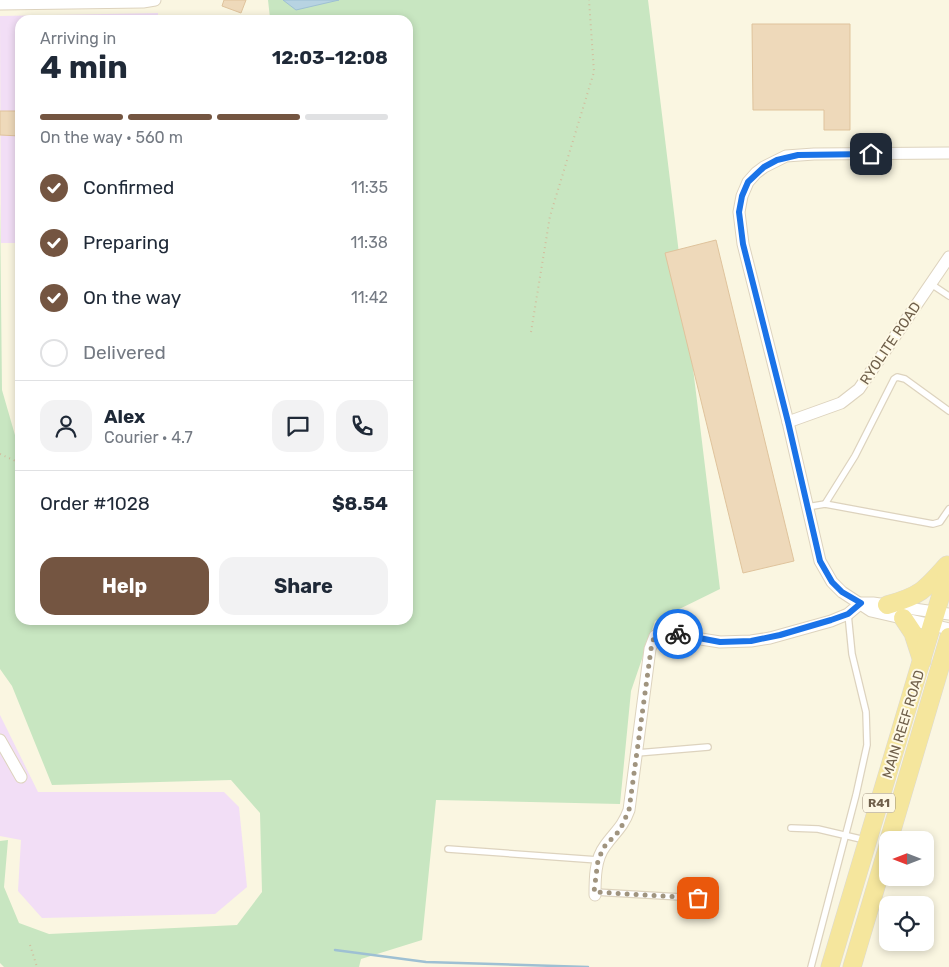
<!DOCTYPE html>
<html lang="en">
<head>
<meta charset="utf-8">
<style>
	:root { --surface:#fff; --page:#f2f2f3; --text:#1f2937; --muted:#747a83; --line:#e0e1e3; --accent:#745541 }
	body { margin:0; font-family:Rubik,sans-serif; background:var(--page); color:var(--text); height:100vh; display:flex; flex-direction:column; font-size:19px; white-space:nowrap }
	* { box-sizing:border-box; margin:0 }
	p { font-size:16px; color:var(--muted) }
	.icon { flex:none; width:28px; height:28px; fill:none; stroke:currentColor; stroke-width:2; stroke-linecap:round; stroke-linejoin:round }
	.map { position:relative; flex:1; overflow:hidden }
	.side { position:absolute; left:15px; top:15px; width:398px; height:610px; display:flex; flex-direction:column; background:var(--surface); border-radius:15px; box-shadow:0 2px 8px #0003 }
	.side>* { flex:none }
	.needle { width:32px; rotate:270deg }
	.tools { position:absolute; left:879px; top:831px; display:grid; gap:10px }
	.tools a { display:grid; place-items:center; width:55px; height:55px; border-radius:10px; background:var(--surface); box-shadow:0 2px 8px #0003; font-size:25px }
	.pin { position:absolute; display:grid; place-items:center; width:42px; height:42px; color:#fff; margin:-21px; border-radius:10px; box-shadow:0 2px 8px #0006 }
	.courier { position:absolute; display:grid; place-items:center; width:50px; height:50px; margin:-25px; border:4px solid #1a73e8; border-radius:50%; background:#fff; color:#222; box-shadow:0 1px 6px #0007 }
	.head em { font-style:normal; font-weight:700 }
	.head div { display:flex; flex-direction:column-reverse }
	.head { display:flex; align-items:center; justify-content:space-between; height:85px; padding:0 25px }
	h1 { font-size:32px; font-weight:700; line-height:38px }
	.bar { display:grid; grid-template-columns:repeat(4,1fr); gap:8px 5px; align-content:center; height:60px; padding:0 25px }
	.bar i { height:6px; border-radius:4px; background:var(--line) }
	.bar .active { background:var(--accent) }
	.bar p { grid-column:span 4 }
	.line { display:flex; align-items:center; gap:12px; padding:0 25px; border-top:1px solid var(--line) }
	.line div { flex:1 }
	.round { display:grid; place-items:center; flex:none; width:52px; height:52px; border-radius:15px; background:var(--page) }
	ol { padding:0 25px; list-style:none }
	li { display:flex; align-items:center; gap:15px; height:55px }
	li p { margin-inline-start:auto }
	li .icon { padding:5px; border-radius:50%; background:var(--accent); color:#fff; stroke-width:4 }
	li:last-child { color:var(--muted) }
	li i { width:28px; height:28px; border:2px solid var(--line); border-radius:50% }
	.primary-button { display:flex; gap:10px; margin-top:auto; padding:10px 25px }
	.primary-button a { flex:1; height:58px; border-radius:15px; background:var(--accent); color:#fff; font-size:20px; font-weight:700; line-height:58px; text-align:center }
	.primary-button a+a { background:var(--page); color:var(--text) }
	.map>svg:first-child { display:block }
</style>
</head>
<body>
<div class="map">
<svg width="949" height="967" viewBox="0 0 949 967">
	<rect width="100%" height="100%" fill="#faf6e1"/>
	<g fill="#f2def6">
		<polygon points="158,13 158,20 20,20 20,243 1,243 0,16"/>
		<polygon points="0,715 38,792 224,792 239,807 247,887 215,914 42,918 18,891 21,840 0,836"/>
	</g>
	<polygon fill="#c8e6c1" points="268,0 648,0 720,589 655,621 631,691 620,804 436,800 422,940 361,959 359,967 4,967 0,963 0,841 8,840 4,887 19,923 49,934 237,925 262,892 260,813 231,780 52,785 12,686 0,669 0,202 2,390 19,449 20,466 20,620 408,620 408,20 268,20 270,18"/>
	<polygon fill="#b7d3e2" stroke="#9ec0d3" points="283,0 339,0 296,10"/>
	<g fill="none" stroke-linecap="round" stroke-linejoin="round">
		<polyline stroke="#9ec0d3" stroke-width="2.5" points="335,950 426,962 588,967"/>
	</g>
	<g fill="#eed9ba" stroke="#dfc39c">
		<polygon points="224,0 246,0 241,13 222,6"/>
		<polygon points="752,24 850,24 850,130 824,130 824,110 753,110"/>
		<polygon points="0,111 20,111 20,136 0,135"/>
		<polygon points="716,240 794,561 743,573 665,253"/>
	</g>
	<g fill="none" stroke-linecap="round" stroke-linejoin="round">
		<g stroke="#ddd3be" stroke-width="8">
			<g id="service">
				<polyline points="931,284 949,296"/>
				<polyline points="825,504 855,456 894,379 897,377 905,379 949,411"/>
				<polyline points="807,507 825,504 933,524 940,522 949,509"/>
				<polyline points="637,753 708,747"/>
				<polyline points="791,828 818,829 865,840"/>
				<polyline points="448,849 598,860"/>
				<polyline points="595,892 698,898"/>
				<polyline points="811,967 856,795 867,745 866,712 852,654 848,614"/>
			</g>
		</g>
		<g stroke="#ddd3be" stroke-width="13">
			<g id="minor">
				<polyline points="0,4 143,2 155,0"/>
				<polyline points="949,153 814,154 786,156 764,167 756,173 748,182 742,196 739,212 743,244 788,422 820,561 832,582 842,592 871,611 949,629"/>
				<polyline points="788,422 841,403 859,389 949,257"/>
				<polyline points="0,740 21,777"/>
				<path d="M 595,895 C 595,879 595,859 605,846 C 615,832 623,827 629,810 L 650,649 L 655,636 L 663,633 L 720,642 L 751,641 L 770,638 L 831,621 L 848,614 L 861,603 L 873,603 L 949,614"/>
			</g>
		</g>
		<g stroke="#dcd9d4" stroke-width="19">
			<g id="primary">
				<path d="M 887,605 C 920,596 925,590 947,565"/>
				<polyline points="903,618 913,633 922,661"/>
				<polyline points="889,840 949,637"/>
				<polyline points="830,967 949,568"/>
				<polyline points="852,967 888,846"/>
			</g>
		</g>
		<g stroke="#d2bd9e" stroke-width="2" stroke-dasharray="1 4" stroke-linecap="butt">
			<polyline points="531,332 550,216 594,72 589,0"/>
			<polyline points="0,454 20,463"/>
			<polyline points="30,945 37,967"/>
		</g>
		<use href="#service" stroke="#fff" stroke-width="5.5"/>
		<use href="#minor" stroke="#fff" stroke-width="11"/>
		<use href="#primary" stroke="#f5e69d" stroke-width="18"/>
	</g>
	<g fill="none" stroke-linecap="round" stroke-linejoin="round">
		<path stroke="#a0947f" stroke-width="5" stroke-dasharray="0 9" d="M 678,634 C 667,633 658,631 652,642 L 629,810 L 620,830 L 604,847 L 598,860 L 594,892 L 698,898"/>
		<polyline stroke="#1a73e8" stroke-width="6" points="678,634 720,642 751,641 780,635 831,620 848,614 861,603 842,592 832,582 820,561 788,422 743,244 739,212 742,196 748,182 764,167 777,160 798,155 871,154"/>
	</g>
	<g text-anchor="middle" stroke-width="4" stroke-linejoin="round" paint-order="stroke">
		<rect fill="#fef9e6" stroke="#9a8d79" stroke-width="1" x="863" y="793.5" width="32" height="19" rx="4"/>
		<g font-size="12" font-weight="bold" fill="#6f5f4a">
			<text x="879" y="807">R41</text>
		</g>
		<g font-size="14" fill="#6f5f4a" stroke="#fef9e6">
			<text transform="translate(890 343) rotate(-56)" y="5">RYOLITE ROAD</text>
			<text transform="translate(903 724) rotate(-73)" y="5">MAIN REEF ROAD</text>
		</g>
	</g>
</svg>
<div class="tools">
<a><svg class="needle" viewBox="-14 -14 28 28"><path d="M0-13l5 13h-10z" fill="#e53935"/><path d="M0 13l5-13h-10z" fill="#747a83"/></svg></a>
<a><svg class="icon" aria-label="locate" viewBox="0 0 24 24"><circle cx="12" cy="12" r="6"/><path d="M12 2v4M12 18v4M2 12h4M18 12h4"/></svg></a>
</div>
<div class="pin" style="left:698px;top:898px;background:#ea580c"><svg class="icon" aria-label="bag" viewBox="0 0 24 24"><path d="M5 8h14l-1 12H6zM9 8a3 3 0 0 1 6 0"/></svg></div>
<div class="pin" style="left:871px;top:154px;background:#1f2937"><svg class="icon" aria-label="home" viewBox="0 0 24 24"><path d="M3 11l9-7 9 7M6 9v11h12V9"/></svg></div>
<div class="courier" style="left:678px;top:634px"><svg class="icon" aria-label="bike" viewBox="0 0 24 24"><circle cx="6" cy="16" r="4"/><circle cx="18" cy="16" r="4"/><path d="M6 16l4-8h5l3 8M10 8l3 8H6M13 5h3"/></svg></div>
<section class="side">
<div class="head"><div><h1>4 min</h1><p>Arriving in</p></div><em>12:03–12:08</em></div>
<div class="bar"><i class="active"></i><i class="active"></i><i class="active"></i><i></i><p>On the way · 560 m</p></div>
<ol>
<li><svg class="icon" aria-label="check" viewBox="0 0 24 24"><path d="M5 12l5 5 9-10"/></svg>Confirmed<p>11:35</p></li>
<li><svg class="icon" aria-label="check" viewBox="0 0 24 24"><path d="M5 12l5 5 9-10"/></svg>Preparing<p>11:38</p></li>
<li><svg class="icon" aria-label="check" viewBox="0 0 24 24"><path d="M5 12l5 5 9-10"/></svg>On the way<p>11:42</p></li>
<li><i></i>Delivered</li>
</ol>
<div class="line" style="height:90px"><a class="round"><svg class="icon" aria-label="person" viewBox="0 0 24 24"><circle cx="12" cy="8" r="4"/><path d="M4 21q1-7 8-7t8 7"/></svg></a><div><b>Alex</b><p>Courier · 4.7</p></div><a class="round"><svg class="icon" aria-label="chat" viewBox="0 0 24 24"><path d="M4 5h16v11H9l-5 4z"/></svg></a><a class="round"><svg class="icon" aria-label="phone" viewBox="0 0 24 24"><path d="M5 4h4l2 5-3 2q2 4 5 5l2-3 5 2v4C11 20 4 13 5 4z"/></svg></a></div>
<div class="line" style="height:65px"><div>Order #1028</div><b>$8.54</b></div>
<div class="primary-button"><a>Help</a><a>Share</a></div>
</section>
</div>
</body>
</html>
